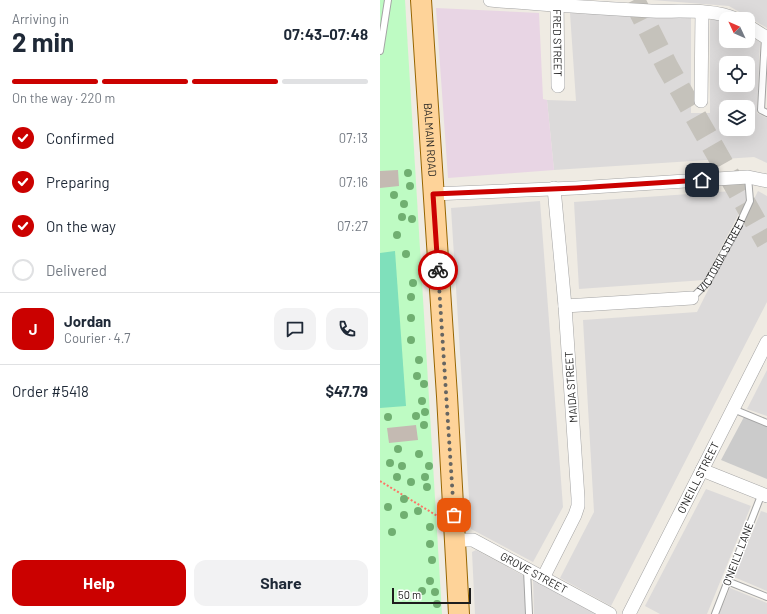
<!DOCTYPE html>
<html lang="en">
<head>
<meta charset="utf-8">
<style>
	:root { --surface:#fff; --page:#f2f2f3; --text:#1f2937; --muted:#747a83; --line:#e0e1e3; --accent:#cb0100 }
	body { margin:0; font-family:Barlow,sans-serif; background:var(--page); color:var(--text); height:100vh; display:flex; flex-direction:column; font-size:15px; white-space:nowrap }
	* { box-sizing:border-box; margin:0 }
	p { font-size:13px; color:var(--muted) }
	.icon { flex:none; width:22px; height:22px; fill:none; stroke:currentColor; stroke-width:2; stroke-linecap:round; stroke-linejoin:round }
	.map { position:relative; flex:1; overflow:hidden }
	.side { display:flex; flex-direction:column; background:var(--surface); width:380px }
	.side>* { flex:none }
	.needle { width:26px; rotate:314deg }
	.buttons { position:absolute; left:339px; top:12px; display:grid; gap:8px }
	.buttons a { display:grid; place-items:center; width:36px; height:36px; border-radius:8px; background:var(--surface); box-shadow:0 4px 16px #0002; font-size:20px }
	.scale { position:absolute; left:12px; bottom:10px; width:79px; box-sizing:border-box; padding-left:4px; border:2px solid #1d1d1d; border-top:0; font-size:11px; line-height:14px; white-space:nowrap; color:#1d1d1d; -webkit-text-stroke:3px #fff; paint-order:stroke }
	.pin { position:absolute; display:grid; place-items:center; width:34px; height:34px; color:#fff; margin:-17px; border-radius:8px; box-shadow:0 2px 6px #0006 }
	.courier { position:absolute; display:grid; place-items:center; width:40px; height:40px; margin:-20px; border:3px solid #cb0100; border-radius:50%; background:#fff; color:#222; box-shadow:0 1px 5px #0007 }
	.overview em { font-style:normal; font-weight:700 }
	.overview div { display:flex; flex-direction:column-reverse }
	.overview { display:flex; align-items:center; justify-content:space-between; height:68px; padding:0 12px }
	h1 { font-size:26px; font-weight:700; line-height:30px }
	.bar { display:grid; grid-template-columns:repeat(4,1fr); gap:6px 4px; align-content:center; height:48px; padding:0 12px }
	.bar i { height:5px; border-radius:3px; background:var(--line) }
	.bar .active { background:var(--accent) }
	.bar p { grid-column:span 4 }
	.line { display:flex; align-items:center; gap:10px; padding:0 12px; border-top:1px solid var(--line) }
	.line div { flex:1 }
	.round { display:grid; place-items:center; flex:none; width:42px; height:42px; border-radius:12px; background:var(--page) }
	ol { padding:0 12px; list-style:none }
	li { display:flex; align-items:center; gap:12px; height:44px }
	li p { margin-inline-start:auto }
	li .icon { padding:4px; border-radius:50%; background:var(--accent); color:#fff; stroke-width:4 }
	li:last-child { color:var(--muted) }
	li i { width:22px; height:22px; border:2px solid var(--line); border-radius:50% }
	.cta { display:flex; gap:8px; margin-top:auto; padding:8px 12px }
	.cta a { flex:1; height:46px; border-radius:12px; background:var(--accent); color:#fff; font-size:16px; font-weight:700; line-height:46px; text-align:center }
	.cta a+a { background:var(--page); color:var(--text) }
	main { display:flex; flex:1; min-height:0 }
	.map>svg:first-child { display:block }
</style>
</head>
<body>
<main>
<section class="side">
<div class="overview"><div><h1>2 min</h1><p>Arriving in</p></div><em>07:43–07:48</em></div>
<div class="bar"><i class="active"></i><i class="active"></i><i class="active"></i><i></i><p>On the way · 220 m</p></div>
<ol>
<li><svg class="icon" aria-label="check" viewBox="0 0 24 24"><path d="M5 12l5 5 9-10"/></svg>Confirmed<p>07:13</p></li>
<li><svg class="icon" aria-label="check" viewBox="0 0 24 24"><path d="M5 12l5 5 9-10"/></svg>Preparing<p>07:16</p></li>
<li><svg class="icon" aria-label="check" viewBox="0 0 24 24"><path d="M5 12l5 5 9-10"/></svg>On the way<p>07:27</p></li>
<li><i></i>Delivered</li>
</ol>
<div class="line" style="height:72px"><b class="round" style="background:var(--accent);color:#fff">J</b><div><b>Jordan</b><p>Courier · 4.7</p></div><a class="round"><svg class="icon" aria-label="chat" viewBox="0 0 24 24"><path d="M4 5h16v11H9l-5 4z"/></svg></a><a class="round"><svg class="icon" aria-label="phone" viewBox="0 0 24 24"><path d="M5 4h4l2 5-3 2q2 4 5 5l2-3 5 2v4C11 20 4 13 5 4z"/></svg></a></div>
<div class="line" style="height:52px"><div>Order #5418</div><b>$47.79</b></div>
<div class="cta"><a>Help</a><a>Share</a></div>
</section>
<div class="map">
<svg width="387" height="614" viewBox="0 0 387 614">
	<rect width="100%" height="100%" fill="#efebe3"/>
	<g fill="#dcdada" fill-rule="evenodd">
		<polygon points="272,0 387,0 387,28 349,6"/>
		<path d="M 190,13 L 311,18 L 311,113 L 330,113 L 330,20 L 344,20 L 346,21 L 346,41 L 368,41 L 368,35 L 380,42 L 377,113 L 387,118 L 387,163 L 374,157 L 174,170 L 167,100 L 196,101 ZM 346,63 L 368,63 L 368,85 L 346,85 ZM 346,107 L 368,107 L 368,129 L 346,129 Z"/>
		<polygon points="367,190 366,200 324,280 199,289 194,202"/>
		<polygon points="378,191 387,196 387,302 231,606 180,578 214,512 203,320 317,312"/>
		<polygon points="160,201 183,507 153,562 91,529 71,208"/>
		<polygon points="387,370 387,416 367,409"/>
		<polygon points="326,489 371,506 327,614 280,614 265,606"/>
		<polygon points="381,511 387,513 387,591 354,577"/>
		<polygon points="96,550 146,577 148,614 95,614 92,552"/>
		<polygon points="153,579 217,614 154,614"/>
		<polygon points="350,588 387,603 387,614 339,614"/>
	</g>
	<polygon fill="#e8d5e4" points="56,8 159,13 163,99 167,100 174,170 68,178"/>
	<polygon fill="#cbcbcb" points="364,417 387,426 387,479 341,460"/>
	<polygon fill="#befbc3" points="0,0 25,0 62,614 0,614"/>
	<polygon fill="#7fe0bb" points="15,251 26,406 0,408 0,253"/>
	<g fill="#c4bab2">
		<polygon points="18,170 19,186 0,188 0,171"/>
		<polygon points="36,425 38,440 9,443 7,428"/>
	</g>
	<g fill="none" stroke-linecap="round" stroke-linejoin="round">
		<polyline stroke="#c5c2bb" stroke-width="22" stroke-dasharray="22 11" stroke-linecap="butt" points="254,0 287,66 387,242"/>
		<g stroke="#a4a4a4" stroke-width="8">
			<g id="lane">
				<polyline points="385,37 381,110 387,113"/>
				<polyline points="0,51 8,0"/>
				<path id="s1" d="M 312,298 L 327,283 L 359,225 L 370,201 L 368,177"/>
				<polyline points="353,409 387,423"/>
				<polyline points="147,570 149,614"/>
				<polyline points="347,581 387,597"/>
				<polyline points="335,614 382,493"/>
			</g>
		</g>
		<g stroke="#a4a4a4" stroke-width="14">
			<g id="street">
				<path d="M 110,0 C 164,5 217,8 271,11 C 297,12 332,8 356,19"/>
				<path id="s2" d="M 177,0 L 178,86"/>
				<polyline points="368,26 387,38"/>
				<polyline points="321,101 322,12"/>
				<polyline points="53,194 196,188 368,177 387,181"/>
				<polyline points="185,306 312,298"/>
				<polyline points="322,470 387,496"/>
				<path id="s3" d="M 75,540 L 93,540 L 230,614"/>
				<polyline points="163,578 195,515 198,506 198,498 185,306 174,188"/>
				<path id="s4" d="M 249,614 L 387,342"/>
			</g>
		</g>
		<g stroke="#976500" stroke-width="22">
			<g id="primary">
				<path id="s5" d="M 41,0 L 67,396 L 79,614"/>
			</g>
		</g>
		<polyline stroke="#fd7666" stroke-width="2" stroke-dasharray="2 2" stroke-linecap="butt" points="0,481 59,517"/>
		<use href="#lane" stroke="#fff" stroke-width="6"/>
		<use href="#street" stroke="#fff" stroke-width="13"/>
		<use href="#primary" stroke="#fed399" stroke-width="20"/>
	</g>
	<g fill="#70af71">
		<circle cx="28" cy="173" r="4"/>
		<circle cx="30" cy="186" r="4"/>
		<circle cx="14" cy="195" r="4"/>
		<circle cx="24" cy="204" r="4"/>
		<circle cx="22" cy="217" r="4"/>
		<circle cx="32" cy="219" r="4"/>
		<circle cx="17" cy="235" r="4"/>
		<circle cx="26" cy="254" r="4"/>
		<circle cx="33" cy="283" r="4"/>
		<circle cx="31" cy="297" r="4"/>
		<circle cx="31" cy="318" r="4"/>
		<circle cx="31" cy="340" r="4"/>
		<circle cx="39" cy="360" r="4"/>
		<circle cx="37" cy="376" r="4"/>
		<circle cx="44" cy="384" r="4"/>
		<circle cx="42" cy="401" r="4"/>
		<circle cx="45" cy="412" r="4"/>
		<circle cx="36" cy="416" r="4"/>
		<circle cx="8" cy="417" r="4"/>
		<circle cx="44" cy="425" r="4"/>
		<circle cx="18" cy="449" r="4"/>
		<circle cx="39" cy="454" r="4"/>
		<circle cx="10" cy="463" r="4"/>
		<circle cx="22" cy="466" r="4"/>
		<circle cx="49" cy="466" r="4"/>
		<circle cx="17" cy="477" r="4"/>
		<circle cx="45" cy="477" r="4"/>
		<circle cx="31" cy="482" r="4"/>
		<circle cx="47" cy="487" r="4"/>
		<circle cx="24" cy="499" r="4"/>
		<circle cx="8" cy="507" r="4"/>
		<circle cx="38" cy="511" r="4"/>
		<circle cx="24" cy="515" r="4"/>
		<circle cx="50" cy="527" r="4"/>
		<circle cx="12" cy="532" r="4"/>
		<circle cx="50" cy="544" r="4"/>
		<circle cx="52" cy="560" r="4"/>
		<circle cx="50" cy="581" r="4"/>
		<circle cx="42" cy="591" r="4"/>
		<circle cx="55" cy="592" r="4"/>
		<circle cx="57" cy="604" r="4"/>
	</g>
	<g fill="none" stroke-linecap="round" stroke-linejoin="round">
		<polyline stroke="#666562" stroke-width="4" stroke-dasharray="0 7.2" points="58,270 74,515"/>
		<polyline stroke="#cb0100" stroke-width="5" points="58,270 53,194 196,188 322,180"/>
	</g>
	<g text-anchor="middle" stroke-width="3" stroke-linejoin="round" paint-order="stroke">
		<g font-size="11" fill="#1d1d1d" stroke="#fff">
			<text dy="4" stroke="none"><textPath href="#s2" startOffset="43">FRED STREET</textPath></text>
			<text dy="4" stroke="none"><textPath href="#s5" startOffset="140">BALMAIN ROAD</textPath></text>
			<text dy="4" stroke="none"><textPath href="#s1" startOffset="53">VICTORIA STREET</textPath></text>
			<text transform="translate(191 387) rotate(-94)" y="4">MAIDA STREET</text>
			<text dy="4" stroke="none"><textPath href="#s4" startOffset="153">O'NEILL STREET</textPath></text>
			<text transform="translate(358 554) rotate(-69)" y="4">O'NEILL LANE</text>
			<text dy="4" stroke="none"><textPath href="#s3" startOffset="87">GROVE STREET</textPath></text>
		</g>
	</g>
</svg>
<div class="buttons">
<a><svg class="needle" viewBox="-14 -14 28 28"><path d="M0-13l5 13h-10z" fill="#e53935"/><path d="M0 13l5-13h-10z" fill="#747a83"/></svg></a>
<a><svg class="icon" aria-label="locate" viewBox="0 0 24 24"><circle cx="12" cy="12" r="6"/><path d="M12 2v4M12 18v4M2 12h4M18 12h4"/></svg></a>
<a><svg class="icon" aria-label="layers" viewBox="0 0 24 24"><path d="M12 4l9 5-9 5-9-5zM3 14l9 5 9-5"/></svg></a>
</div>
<div class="scale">50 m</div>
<div class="pin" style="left:74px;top:515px;background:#ea580c"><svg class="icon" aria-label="bag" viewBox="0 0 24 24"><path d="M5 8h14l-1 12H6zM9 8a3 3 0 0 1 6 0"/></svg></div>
<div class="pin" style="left:322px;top:180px;background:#1f2937"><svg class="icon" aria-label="home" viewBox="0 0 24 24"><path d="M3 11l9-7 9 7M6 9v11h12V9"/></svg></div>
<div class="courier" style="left:58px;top:270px"><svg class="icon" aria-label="bike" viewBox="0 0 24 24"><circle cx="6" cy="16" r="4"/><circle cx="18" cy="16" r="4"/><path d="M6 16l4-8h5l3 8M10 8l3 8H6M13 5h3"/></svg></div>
</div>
</main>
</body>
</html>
